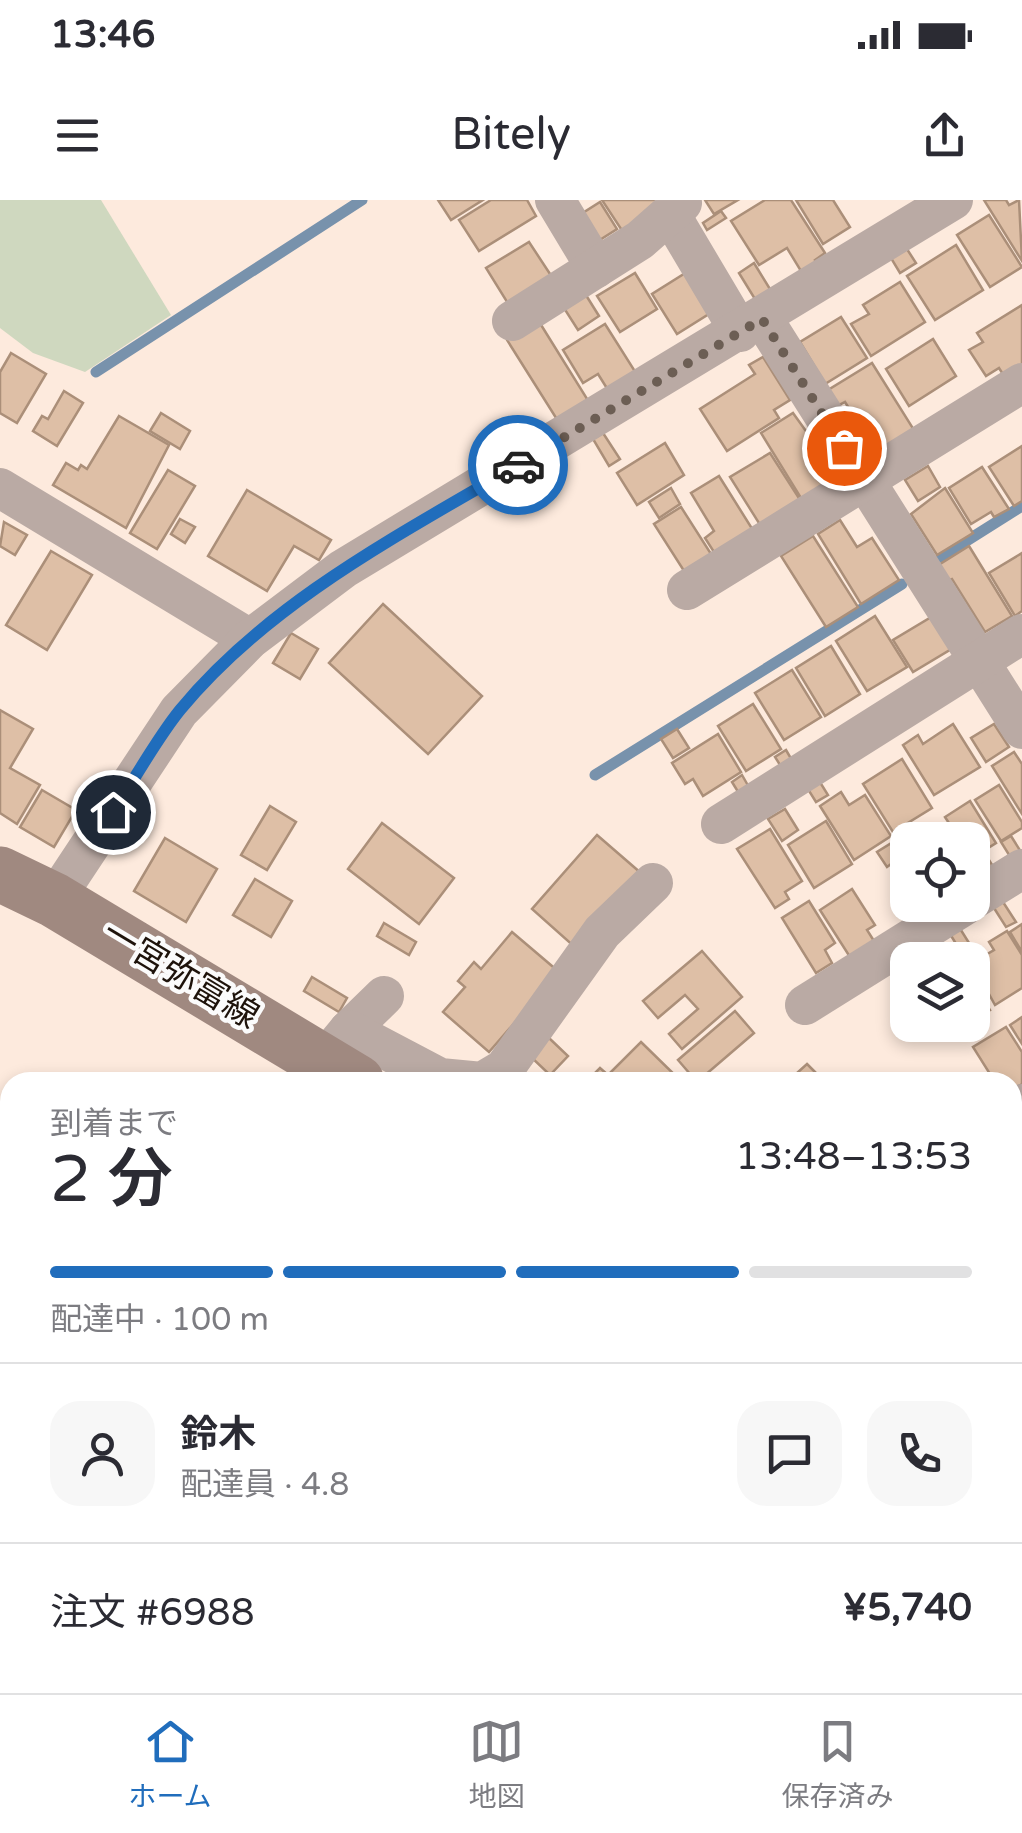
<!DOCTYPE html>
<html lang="ja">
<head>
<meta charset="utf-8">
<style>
	:root { --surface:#fff; --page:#f7f7f7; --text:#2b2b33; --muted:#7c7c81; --line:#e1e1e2; --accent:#206dbc }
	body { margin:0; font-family:"Varela Round","Noto Sans JP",sans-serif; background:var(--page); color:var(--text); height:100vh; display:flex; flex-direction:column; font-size:38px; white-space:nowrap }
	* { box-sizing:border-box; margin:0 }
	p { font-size:32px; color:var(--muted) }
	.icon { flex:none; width:55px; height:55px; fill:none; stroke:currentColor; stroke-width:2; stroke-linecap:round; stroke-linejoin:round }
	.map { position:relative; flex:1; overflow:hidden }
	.panel { position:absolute; left:0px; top:872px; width:1022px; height:622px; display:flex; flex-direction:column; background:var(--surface); border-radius:30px 30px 0 0; box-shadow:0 5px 15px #0003 }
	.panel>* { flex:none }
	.controls { position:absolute; left:890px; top:622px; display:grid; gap:20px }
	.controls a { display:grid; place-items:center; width:100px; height:100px; border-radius:20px; background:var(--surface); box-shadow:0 5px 15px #0003; font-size:50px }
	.pin { position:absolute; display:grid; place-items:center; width:85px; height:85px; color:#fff; margin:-42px; border:5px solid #fff; border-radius:50%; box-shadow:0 2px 10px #0007 }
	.courier { position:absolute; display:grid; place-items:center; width:100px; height:100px; margin:-50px; border:8px solid #206dbc; border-radius:50%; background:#fff; color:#222; box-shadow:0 2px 12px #0007 }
	.head em { font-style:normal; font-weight:600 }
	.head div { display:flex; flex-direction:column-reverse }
	.head { display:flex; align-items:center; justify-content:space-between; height:170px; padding:0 50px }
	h1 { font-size:65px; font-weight:600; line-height:75px }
	.bar { display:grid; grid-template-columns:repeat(4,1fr); gap:15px 10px; align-content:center; height:120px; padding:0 50px }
	.bar i { height:12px; border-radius:8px; background:var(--line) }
	.bar .active { background:var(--accent) }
	.bar p { grid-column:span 4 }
	.line { display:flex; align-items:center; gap:25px; padding:0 50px; border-top:2px solid var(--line) }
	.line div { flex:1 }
	.round { display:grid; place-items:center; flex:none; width:105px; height:105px; border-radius:30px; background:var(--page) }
	.status { display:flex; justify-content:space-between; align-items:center; height:70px; padding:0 50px; background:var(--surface); direction:ltr }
	.status svg { height:28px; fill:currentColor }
	header { display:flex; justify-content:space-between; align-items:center; height:130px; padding:0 50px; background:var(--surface); font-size:45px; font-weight:600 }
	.dock { display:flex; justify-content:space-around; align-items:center; height:140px; border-top:2px solid var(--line); background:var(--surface); font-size:28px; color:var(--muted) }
	.dock a { display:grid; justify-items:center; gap:5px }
	.dock .active { color:var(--accent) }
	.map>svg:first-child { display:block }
</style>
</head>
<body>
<div class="status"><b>13:46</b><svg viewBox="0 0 49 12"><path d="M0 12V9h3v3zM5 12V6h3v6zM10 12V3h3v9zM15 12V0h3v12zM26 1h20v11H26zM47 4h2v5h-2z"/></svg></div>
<header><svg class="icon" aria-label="menu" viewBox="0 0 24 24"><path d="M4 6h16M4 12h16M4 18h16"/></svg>Bitely<svg class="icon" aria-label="share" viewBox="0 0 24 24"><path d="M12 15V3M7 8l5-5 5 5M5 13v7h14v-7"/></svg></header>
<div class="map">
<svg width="1022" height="1493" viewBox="0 0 1022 1493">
	<rect width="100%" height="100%" fill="#fdeadd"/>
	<polygon fill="#cfd8bf" points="0,0 101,0 171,115 85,172 33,153 0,128"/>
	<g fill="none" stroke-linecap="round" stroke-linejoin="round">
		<g stroke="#7892ac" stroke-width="11">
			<polyline points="96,172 362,0"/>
			<polyline points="941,357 1022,306"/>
			<polyline points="595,575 902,384"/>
			<polyline points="0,1017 10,1022"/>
			<polyline points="115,1493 128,1485"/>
		</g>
	</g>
	<g fill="#debfa6" stroke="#ab8f79" stroke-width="2.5">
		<polygon points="438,0 483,0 451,20"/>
		<polygon points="491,0 527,0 536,16 479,51 459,20"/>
		<polygon points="602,0 661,0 625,35"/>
		<polygon points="705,0 738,0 714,14"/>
		<polygon points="765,0 791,0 825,53 815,60 819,66 804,76 787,48 759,65 731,21"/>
		<polygon points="796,0 833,0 850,27 823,44"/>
		<polygon points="984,0 1006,0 1009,5 1019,0 1022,61"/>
		<polygon points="600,2 617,29 595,43 578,16"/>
		<polygon points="721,11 726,18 707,30 703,23"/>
		<polygon points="989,15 1022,67 990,87 957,35"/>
		<polygon points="529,42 552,77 509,105 486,68"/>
		<polygon points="903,43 916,63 900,73 888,53"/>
		<polygon points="956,45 983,90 935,120 907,76"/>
		<polygon points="754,63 773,94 758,104 739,73"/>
		<polygon points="687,72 712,112 677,134 652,94"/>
		<polygon points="635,73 657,109 620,132 597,96"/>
		<polygon points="900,82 925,122 871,156 851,124 869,114 863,105"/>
		<polygon points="584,92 599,116 578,130 562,105"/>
		<polygon points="1022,105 1022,169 1006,179 999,168 986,176 969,150 983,142 977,133"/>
		<polygon points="841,117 867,158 825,184 800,142"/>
		<polygon points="538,120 589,202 558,221 507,140"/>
		<polygon points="605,124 636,173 608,190 598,174 583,183 563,150"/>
		<polygon points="933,139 956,176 909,206 886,169"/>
		<polygon points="11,153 46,174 17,223 0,213 0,172"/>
		<polygon points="763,157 790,200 774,210 779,218 727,251 700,209 755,174 749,165"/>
		<polygon points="872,163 914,230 877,254 845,202 837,206 828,190"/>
		<polygon points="64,191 83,203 57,246 33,231 42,216 48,219"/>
		<polygon points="161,213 190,231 180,249 150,231"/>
		<polygon points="793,213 841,280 804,303 761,233"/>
		<polygon points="119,216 169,245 126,328 53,285 66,263 78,270 81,265 87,269"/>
		<polygon points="603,233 620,259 609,266 593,239"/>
		<polygon points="665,243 684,275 637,305 617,273"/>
		<polygon points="1022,246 1022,301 1014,306 989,267"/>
		<polygon points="770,253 804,306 764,331 730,277"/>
		<polygon points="928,266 940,287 918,301 905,280"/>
		<polygon points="982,267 1009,309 994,317 991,312 971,324 949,288"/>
		<polygon points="168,270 195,286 157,349 130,333"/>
		<polygon points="719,276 756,335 721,363 705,338 714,331 691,293"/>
		<polygon points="671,288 680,304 659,318 649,302"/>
		<polygon points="945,288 973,333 937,355 911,314"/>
		<polygon points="247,290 331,340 319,360 294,346 267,391 208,356"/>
		<polygon points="681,307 713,357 686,374 654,324"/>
		<polygon points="180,319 195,327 185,343 171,334"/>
		<polygon points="840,320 857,347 872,338 899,380 861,404 818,334"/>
		<polygon points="4,322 27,335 15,355 0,346"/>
		<polygon points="813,336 858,407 826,427 781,356"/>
		<polygon points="969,346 1012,416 985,432 952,379 947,381 937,366"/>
		<polygon points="51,351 92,375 47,450 6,425"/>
		<polygon points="1022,353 1022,411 1015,416 989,373"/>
		<polygon points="383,404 482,496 428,554 329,463"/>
		<polygon points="875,416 907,467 867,491 836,441"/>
		<polygon points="933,416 953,448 913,472 893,440"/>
		<polygon points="291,433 318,449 300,479 273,463"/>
		<polygon points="831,446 860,494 825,516 796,468"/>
		<polygon points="792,470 821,517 784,540 755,493"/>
		<polygon points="753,504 781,549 746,571 718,526"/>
		<polygon points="0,510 33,529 10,568 40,585 17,624 0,613"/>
		<polygon points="953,524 980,567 934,595 903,545 918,535 923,544"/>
		<polygon points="994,524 1009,547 986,562 971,538"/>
		<polygon points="677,529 689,548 673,558 661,539"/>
		<polygon points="718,534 741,572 703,596 693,579 685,584 672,563"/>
		<polygon points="786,550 793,562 782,568 775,557"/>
		<polygon points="1014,552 1022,564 1022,614 992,566"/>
		<polygon points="902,559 932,608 893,632 863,584"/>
		<polygon points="742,575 750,589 740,595 732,582"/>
		<polygon points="818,579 828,595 816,602 806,586"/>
		<polygon points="999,585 1022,622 1022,628 1001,641 975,600"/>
		<polygon points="42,590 76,610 54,647 20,627"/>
		<polygon points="841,592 849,605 865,595 891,636 854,660 820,606"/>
		<polygon points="970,601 996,643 972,658 972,640 960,640 945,617"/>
		<polygon points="270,606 296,622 267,670 241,655"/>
		<polygon points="785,609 798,630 782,641 768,619"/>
		<polygon points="826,621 852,664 814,688 788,645"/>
		<polygon points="382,623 454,678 419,724 348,669"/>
		<polygon points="770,629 802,681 785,692 789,699 775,708 737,649"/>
		<polygon points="906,634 910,640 908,690 891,664 887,667 877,652"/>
		<polygon points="597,635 642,674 577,749 532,709"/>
		<polygon points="1011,636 1021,652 1011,658 1001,642"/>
		<polygon points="165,638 217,669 186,722 134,691"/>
		<polygon points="984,652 994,668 982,675 972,659"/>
		<polygon points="255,679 292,701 271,737 233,715"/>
		<polygon points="852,689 875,725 867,730 874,741 850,757 820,710"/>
		<polygon points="809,701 835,743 825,750 832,763 816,773 782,718"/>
		<polygon points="1003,702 1016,722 1006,727 994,708"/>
		<polygon points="384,723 416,742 409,755 377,736"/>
		<polygon points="1022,724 1022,752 1010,732"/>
		<polygon points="959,727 976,754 966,760 950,734"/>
		<polygon points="1007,731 1022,755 1022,788 995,805 972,763 994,750 989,742"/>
		<polygon points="512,732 559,772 489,852 443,812 465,787 458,781 474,762 481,769"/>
		<polygon points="926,747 934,760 952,749 959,760 920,760 916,753"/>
		<polygon points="702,751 742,797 682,849 669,834 698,809 685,795 658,818 643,801"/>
		<polygon points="312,777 347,798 339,812 304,791"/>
		<polygon points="972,782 990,810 972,821"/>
		<polygon points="735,811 754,833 697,882 678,860"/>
		<polygon points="1022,817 1022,844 1010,825"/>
		<polygon points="1006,827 1022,852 1022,884 1012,890 1012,882 995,882 973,847"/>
		<polygon points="549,838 568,856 550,875 531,857"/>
		<polygon points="641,842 682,882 586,882 600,868 608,875"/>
		<polygon points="807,864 820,877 814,882 787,882"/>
		<polygon points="1022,1233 1022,1260 1018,1263 1012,1257 1012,1241"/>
		<polygon points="0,1377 10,1393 10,1407 0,1413"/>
		<polygon points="7,1412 10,1426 0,1433 0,1417"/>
		<polygon points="23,1485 98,1485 85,1493 28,1493"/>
		<polygon points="198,1485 264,1485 269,1493 203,1493"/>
		<polygon points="883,1485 925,1485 916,1493 890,1493"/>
	</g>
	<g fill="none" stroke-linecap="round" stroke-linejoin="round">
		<g stroke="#baaaa4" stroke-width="40">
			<polyline points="555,0 596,68"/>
			<polyline points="670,14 740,132"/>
			<polyline points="763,119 1022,529"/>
			<polyline points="512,121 640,40 682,3 680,0"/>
			<polyline points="0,288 250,439"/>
			<polyline points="687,390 1022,183"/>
			<polyline points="721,624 1022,434"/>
			<polyline points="54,700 179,511 250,439 343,369 953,0"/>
			<polyline points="972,700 1022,669"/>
			<polyline points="805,805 965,705"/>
			<polyline points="349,830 384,796"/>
			<polyline points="325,859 349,830 440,878 482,882 504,869 602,732 653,683"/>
			<polyline points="1012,910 1022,904"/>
			<polyline points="510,1485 515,1493"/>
			<polyline points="858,1485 863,1493"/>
			<polyline points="723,1493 734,1485"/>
		</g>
		<polyline stroke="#baaaa4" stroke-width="50" points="0,1214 10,1207"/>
		<g stroke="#a08980" stroke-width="55">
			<polyline points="0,674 54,700 357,882"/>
			<polyline points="1012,1320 1022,1326"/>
		</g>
	</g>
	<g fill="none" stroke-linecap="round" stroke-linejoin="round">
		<polyline stroke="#6c5e54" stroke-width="10" stroke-dasharray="0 18" points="518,265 762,119 844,248"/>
		<path stroke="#206dbc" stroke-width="12" d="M 113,612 C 135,579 155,541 180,510 C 269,402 399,335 518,265"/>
	</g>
	<g text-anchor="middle" stroke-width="9" stroke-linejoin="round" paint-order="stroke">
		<g font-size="35" fill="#1e130b" stroke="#fbfbfb">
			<text transform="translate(181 774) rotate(31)" y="12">一宮弥富線</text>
		</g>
	</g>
</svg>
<div class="controls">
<a><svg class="icon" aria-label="locate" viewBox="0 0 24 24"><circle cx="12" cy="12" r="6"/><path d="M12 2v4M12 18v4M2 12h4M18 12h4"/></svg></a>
<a><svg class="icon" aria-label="layers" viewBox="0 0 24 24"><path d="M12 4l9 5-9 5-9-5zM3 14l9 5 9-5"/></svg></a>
</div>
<div class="pin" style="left:844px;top:248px;background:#ea580c"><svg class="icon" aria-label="bag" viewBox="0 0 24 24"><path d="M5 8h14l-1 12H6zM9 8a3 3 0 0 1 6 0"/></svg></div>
<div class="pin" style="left:113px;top:612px;background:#1f2937"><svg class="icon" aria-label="home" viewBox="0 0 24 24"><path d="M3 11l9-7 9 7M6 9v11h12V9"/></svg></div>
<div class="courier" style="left:518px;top:265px"><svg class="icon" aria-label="car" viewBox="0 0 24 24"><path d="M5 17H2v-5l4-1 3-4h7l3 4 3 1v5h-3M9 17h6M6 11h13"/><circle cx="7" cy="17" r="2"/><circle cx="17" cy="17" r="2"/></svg></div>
<section class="panel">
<div class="head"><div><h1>2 分</h1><p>到着まで</p></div><em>13:48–13:53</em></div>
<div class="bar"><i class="active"></i><i class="active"></i><i class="active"></i><i></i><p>配達中 · 100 m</p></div>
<div class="line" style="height:180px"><a class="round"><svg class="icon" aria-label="person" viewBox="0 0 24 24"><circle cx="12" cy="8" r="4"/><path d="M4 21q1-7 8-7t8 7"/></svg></a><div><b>鈴木</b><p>配達員 · 4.8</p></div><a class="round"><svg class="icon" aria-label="chat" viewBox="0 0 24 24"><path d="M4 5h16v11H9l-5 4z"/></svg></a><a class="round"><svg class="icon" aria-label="phone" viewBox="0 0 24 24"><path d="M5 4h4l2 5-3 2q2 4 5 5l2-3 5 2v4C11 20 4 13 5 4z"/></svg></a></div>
<div class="line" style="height:130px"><div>注文 #6988</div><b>¥5,740</b></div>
</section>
</div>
<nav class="dock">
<a class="active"><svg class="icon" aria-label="home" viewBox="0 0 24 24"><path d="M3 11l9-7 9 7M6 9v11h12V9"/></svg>ホーム</a>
<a><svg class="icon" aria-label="map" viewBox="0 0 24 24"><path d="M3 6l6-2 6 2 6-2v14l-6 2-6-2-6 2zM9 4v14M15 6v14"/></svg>地図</a>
<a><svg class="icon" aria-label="saved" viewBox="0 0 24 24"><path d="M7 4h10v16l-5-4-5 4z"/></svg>保存済み</a>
</nav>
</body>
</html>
